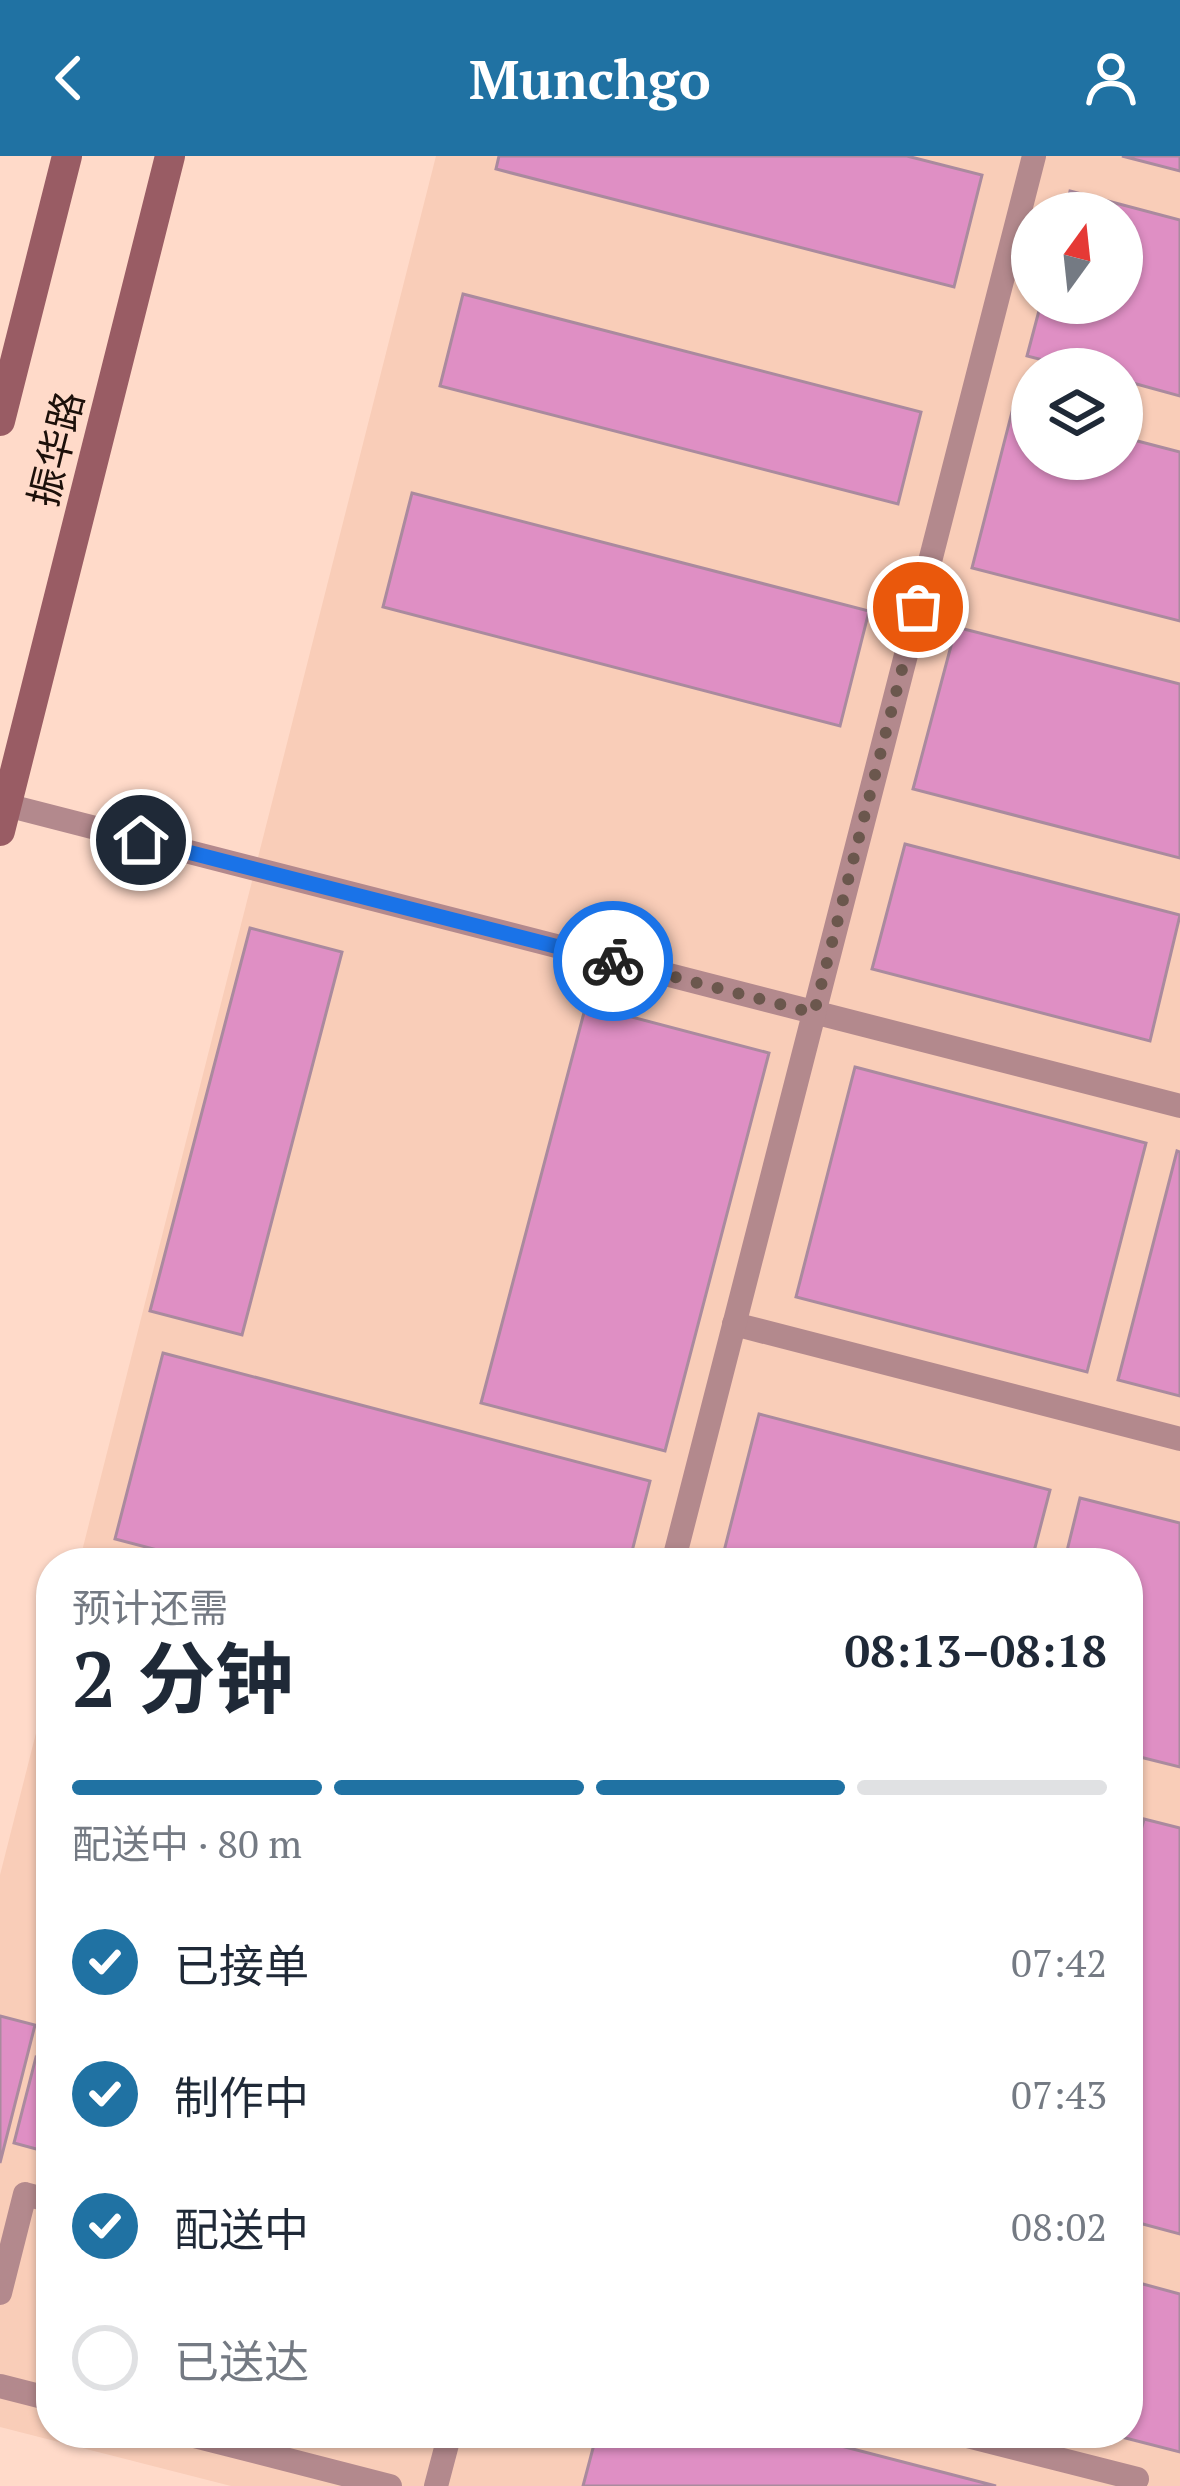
<!DOCTYPE html>
<html lang="zh">
<head>
<meta charset="utf-8">
<style>
	:root { --surface:#fff; --page:#f6f6f7; --text:#1f2937; --muted:#747a83; --line:#e0e1e3; --accent:#2072a3 }
	body { margin:0; font-family:"PT Serif","Noto Sans SC",serif; background:var(--page); color:var(--text); height:100vh; display:flex; flex-direction:column; font-size:45px; white-space:nowrap }
	* { box-sizing:border-box; margin:0 }
	p { font-size:39px; color:var(--muted) }
	.icon { flex:none; width:66px; height:66px; fill:none; stroke:currentColor; stroke-width:2; stroke-linecap:round; stroke-linejoin:round }
	.map { position:relative; flex:1; overflow:hidden }
	.drawer { position:absolute; left:36px; top:1392px; width:1107px; height:900px; display:flex; flex-direction:column; background:var(--surface); border-radius:48px; box-shadow:0 3px 9px #0004 }
	.drawer>* { flex:none }
	.needle { width:78px; rotate:15deg }
	.buttons { position:absolute; left:1011px; top:36px; display:grid; gap:24px }
	.buttons a { display:grid; place-items:center; width:132px; height:132px; border-radius:50%; background:var(--surface); box-shadow:0 3px 9px #0004; font-size:60px }
	.pin { position:absolute; display:grid; place-items:center; width:102px; height:102px; color:#fff; margin:-51px; border:6px solid #fff; border-radius:50%; box-shadow:0 3px 12px #0007 }
	.courier { position:absolute; display:grid; place-items:center; width:120px; height:120px; margin:-60px; border:9px solid #1a73e8; border-radius:50%; background:#fff; color:#222; box-shadow:0 3px 15px #0007 }
	.headline em { font-style:normal; font-weight:700 }
	.headline div { display:flex; flex-direction:column-reverse }
	.headline { display:flex; align-items:center; justify-content:space-between; height:204px; padding:0 36px }
	h1 { font-size:78px; font-weight:700; line-height:90px }
	.bar { display:grid; grid-template-columns:repeat(4,1fr); gap:18px 12px; align-content:center; height:144px; padding:0 36px }
	.bar i { height:15px; border-radius:9px; background:var(--line) }
	.bar .selected { background:var(--accent) }
	.bar p { grid-column:span 4 }
	ol { padding:0 36px; list-style:none }
	li { display:flex; align-items:center; gap:36px; height:132px }
	li p { margin-inline-start:auto }
	li .icon { padding:12px; border-radius:50%; background:var(--accent); color:#fff; stroke-width:4 }
	li:last-child { color:var(--muted) }
	li i { width:66px; height:66px; border:6px solid var(--line); border-radius:50% }
	header { display:flex; justify-content:space-between; align-items:center; height:156px; padding:0 36px; background:var(--accent); color:#fff; font-size:54px; font-weight:700 }
	.map>svg:first-child { display:block }
</style>
</head>
<body>
<header><svg class="icon" aria-label="back" viewBox="0 0 24 24"><path d="M15 5l-7 7 7 7"/></svg>Munchgo<svg class="icon" aria-label="person" viewBox="0 0 24 24"><circle cx="12" cy="8" r="4"/><path d="M4 21q1-7 8-7t8 7"/></svg></header>
<div class="map">
<svg width="1180" height="2330" viewBox="0 0 1180 2330">
	<rect width="100%" height="100%" fill="#ffdac9"/>
	<path fill="#f9cdb8" fill-rule="evenodd" d="M 436,0 L 1180,0 L 1180,2330 L 231,2330 L 0,2271 L 0,1719 L 51,1518 L 51,2277 L 1128,2277 L 1128,1407 L 79,1407 ZM 1032,57 L 1122,57 L 1122,147 L 1032,147 ZM 1032,213 L 1122,213 L 1122,303 L 1032,303 Z"/>
	<g fill="#df8fc4" stroke="#aa8a9e" stroke-width="3">
		<polygon points="499,0 907,0 982,19 954,131 496,13"/>
		<polygon points="1122,0 1180,0 1180,15"/>
		<polygon points="1070,35 1180,64 1180,240 1122,224 1122,213 1078,213 1027,200 1041,147 1122,147 1122,57 1065,57"/>
		<polygon points="463,138 921,256 898,348 440,230"/>
		<polygon points="1013,252 1032,257 1032,303 1122,303 1122,281 1180,296 1180,465 972,412"/>
		<polygon points="412,337 869,455 840,570 383,451"/>
		<polygon points="956,471 1180,528 1180,702 913,633"/>
		<polygon points="905,688 1180,759 1150,885 872,813"/>
		<polygon points="250,772 342,796 242,1179 150,1155"/>
		<polygon points="586,849 769,897 665,1295 481,1247"/>
		<polygon points="855,911 1146,987 1087,1216 796,1141"/>
		<polygon points="1177,995 1180,996 1180,1240 1118,1224"/>
		<polygon points="163,1197 650,1325 629,1407 207,1407 115,1383"/>
		<polygon points="759,1258 1050,1334 1031,1407 721,1407"/>
		<polygon points="1080,1342 1180,1367 1180,1611 1128,1598 1128,1407 1064,1407"/>
		<polygon points="1144,1663 1180,1672 1180,2078 1128,2064 1128,1723"/>
		<polygon points="0,1860 35,1869 0,2007"/>
		<polygon points="36,1901 51,1905 51,1997 14,1987"/>
		<polygon points="1128,2124 1180,2138 1180,2296 1106,2277 1128,2277"/>
		<polygon points="597,2277 791,2277 996,2330 583,2330"/>
	</g>
	<g fill="none" stroke-linecap="round" stroke-linejoin="round">
		<g stroke="#b3898d" stroke-width="24">
			<polyline points="6,649 1180,950"/>
			<polyline points="734,1168 1180,1283"/>
			<polyline points="673,1407 1034,0"/>
			<polyline points="0,2137 25,2038 51,2045"/>
			<polyline points="0,2230 51,2243"/>
			<polyline points="183,2277 390,2330"/>
			<polyline points="956,2277 1137,2323"/>
			<polyline points="436,2330 450,2277"/>
		</g>
		<g stroke="#995c64" stroke-width="30">
			<polyline points="0,265 67,0"/>
			<polyline points="0,675 170,0"/>
		</g>
	</g>
	<g fill="none" stroke-linecap="round" stroke-linejoin="round">
		<polyline stroke="#6b574d" stroke-width="12" stroke-dasharray="0 21.6" points="613,805 814,857 918,451"/>
		<polyline stroke="#1a73e8" stroke-width="15" points="141,684 613,805"/>
	</g>
	<g text-anchor="middle" stroke-width="9" stroke-linejoin="round" paint-order="stroke">
		<g font-size="39" fill="#1c100a" stroke="#ffdac9">
			<text transform="translate(56 293) rotate(-76)" y="14">振华路</text>
		</g>
	</g>
</svg>
<div class="buttons">
<a><svg class="needle" viewBox="-14 -14 28 28"><path d="M0-13l5 13h-10z" fill="#e53935"/><path d="M0 13l5-13h-10z" fill="#747a83"/></svg></a>
<a><svg class="icon" aria-label="layers" viewBox="0 0 24 24"><path d="M12 4l9 5-9 5-9-5zM3 14l9 5 9-5"/></svg></a>
</div>
<div class="pin" style="left:918px;top:451px;background:#ea580c"><svg class="icon" aria-label="bag" viewBox="0 0 24 24"><path d="M5 8h14l-1 12H6zM9 8a3 3 0 0 1 6 0"/></svg></div>
<div class="pin" style="left:141px;top:684px;background:#1f2937"><svg class="icon" aria-label="home" viewBox="0 0 24 24"><path d="M3 11l9-7 9 7M6 9v11h12V9"/></svg></div>
<div class="courier" style="left:613px;top:805px"><svg class="icon" aria-label="bike" viewBox="0 0 24 24"><circle cx="6" cy="16" r="4"/><circle cx="18" cy="16" r="4"/><path d="M6 16l4-8h5l3 8M10 8l3 8H6M13 5h3"/></svg></div>
<section class="drawer">
<div class="headline"><div><h1>2 分钟</h1><p>预计还需</p></div><em>08:13–08:18</em></div>
<div class="bar"><i class="selected"></i><i class="selected"></i><i class="selected"></i><i></i><p>配送中 · 80 m</p></div>
<ol>
<li><svg class="icon" aria-label="check" viewBox="0 0 24 24"><path d="M5 12l5 5 9-10"/></svg>已接单<p>07:42</p></li>
<li><svg class="icon" aria-label="check" viewBox="0 0 24 24"><path d="M5 12l5 5 9-10"/></svg>制作中<p>07:43</p></li>
<li><svg class="icon" aria-label="check" viewBox="0 0 24 24"><path d="M5 12l5 5 9-10"/></svg>配送中<p>08:02</p></li>
<li><i></i>已送达</li>
</ol>
</section>
</div>
</body>
</html>
